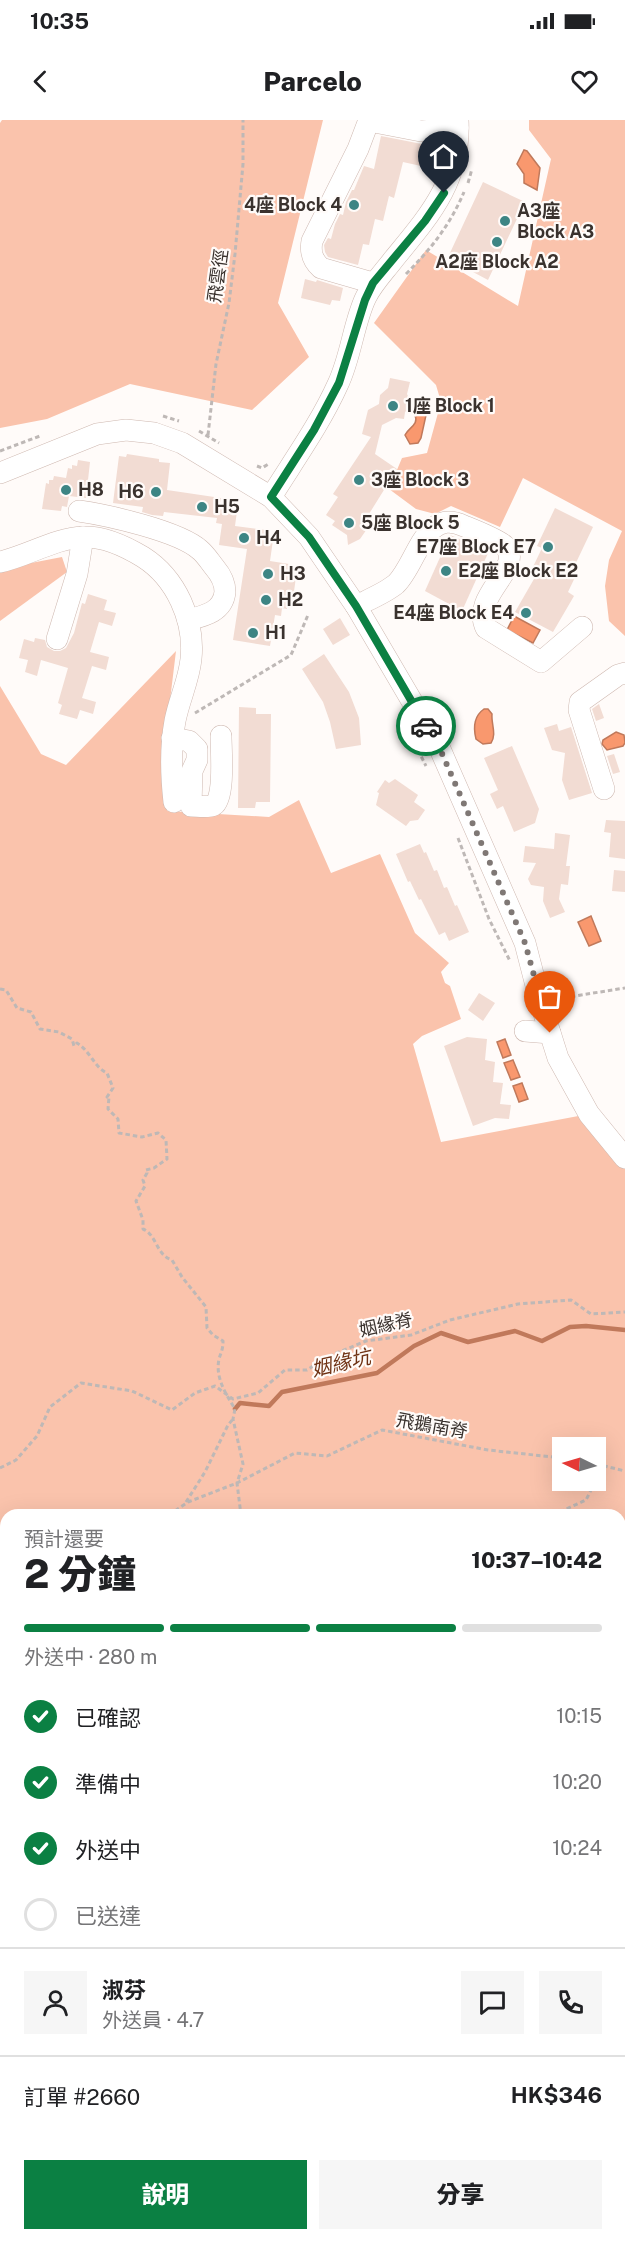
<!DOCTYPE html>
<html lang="zh-TW">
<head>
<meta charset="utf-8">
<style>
	:root { --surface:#fff; --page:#f6f6f6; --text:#202124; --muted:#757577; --line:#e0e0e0; --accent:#0b8043 }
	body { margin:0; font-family:"Public Sans","Noto Sans TC",sans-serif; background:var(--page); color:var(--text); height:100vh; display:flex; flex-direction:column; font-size:22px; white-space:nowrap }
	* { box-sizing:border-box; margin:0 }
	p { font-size:20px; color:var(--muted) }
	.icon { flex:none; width:33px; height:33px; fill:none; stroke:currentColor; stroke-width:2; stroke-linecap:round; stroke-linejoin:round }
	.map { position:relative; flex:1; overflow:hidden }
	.panel { position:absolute; left:0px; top:1389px; width:626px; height:732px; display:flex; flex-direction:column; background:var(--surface); border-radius:18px 18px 0 0; box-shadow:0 6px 24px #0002 }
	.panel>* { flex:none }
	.needle { width:39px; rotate:275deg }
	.buttons { position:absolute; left:552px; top:1317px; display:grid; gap:12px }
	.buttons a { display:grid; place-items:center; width:54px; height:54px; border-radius:0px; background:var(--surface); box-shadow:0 6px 24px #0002; font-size:30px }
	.pin { position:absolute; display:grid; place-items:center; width:51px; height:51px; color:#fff; margin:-62px -26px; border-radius:50% 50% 50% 0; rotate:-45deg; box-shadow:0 0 6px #0007 }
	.pin .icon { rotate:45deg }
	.courier { position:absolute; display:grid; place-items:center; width:60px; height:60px; margin:-30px; border:4px solid #0b8043; border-radius:50%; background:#fff; color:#222; box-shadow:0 2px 8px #0007 }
	.head em { font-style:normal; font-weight:800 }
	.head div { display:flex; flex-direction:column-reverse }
	.head { display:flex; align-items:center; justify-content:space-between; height:102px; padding:0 24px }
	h1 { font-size:39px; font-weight:800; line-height:45px }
	.bar { display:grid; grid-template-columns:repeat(4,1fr); gap:9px 6px; align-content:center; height:72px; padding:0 24px }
	.bar i { height:8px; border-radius:4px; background:var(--line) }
	.bar .on { background:var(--accent) }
	.bar p { grid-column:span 4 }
	.line { display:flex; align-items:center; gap:15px; padding:0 24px; border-top:2px solid var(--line) }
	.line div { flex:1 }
	.round { display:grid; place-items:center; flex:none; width:63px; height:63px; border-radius:0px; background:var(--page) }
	ol { padding:0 24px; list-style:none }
	li { display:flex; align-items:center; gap:18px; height:66px }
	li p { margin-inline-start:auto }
	li .icon { padding:6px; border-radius:50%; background:var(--accent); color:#fff; stroke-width:4 }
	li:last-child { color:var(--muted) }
	li i { width:33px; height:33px; border:3px solid var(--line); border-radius:50% }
	.button { display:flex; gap:12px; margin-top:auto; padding:12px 24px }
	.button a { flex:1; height:69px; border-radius:0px; background:var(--accent); color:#fff; font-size:24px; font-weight:800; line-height:69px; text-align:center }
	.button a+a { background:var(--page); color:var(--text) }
	.status { display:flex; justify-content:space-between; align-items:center; height:42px; padding:0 30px; background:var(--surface); direction:ltr }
	.status svg { height:16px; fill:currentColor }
	header { display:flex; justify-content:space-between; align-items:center; height:78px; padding:0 24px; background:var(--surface); font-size:27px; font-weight:800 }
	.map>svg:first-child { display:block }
</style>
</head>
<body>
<div class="status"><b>10:35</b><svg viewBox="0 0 49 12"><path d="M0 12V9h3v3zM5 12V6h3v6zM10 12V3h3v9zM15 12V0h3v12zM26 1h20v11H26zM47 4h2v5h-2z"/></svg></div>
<header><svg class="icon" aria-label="back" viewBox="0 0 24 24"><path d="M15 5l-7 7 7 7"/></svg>Parcelo<svg class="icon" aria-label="heart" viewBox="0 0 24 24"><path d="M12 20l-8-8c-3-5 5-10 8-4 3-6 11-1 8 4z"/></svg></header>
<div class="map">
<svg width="625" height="2121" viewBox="0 0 625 2121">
	<rect width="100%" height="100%" fill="#fffbf9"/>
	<g fill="#fac3ac" fill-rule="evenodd">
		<polygon points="2,0 323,0 278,183 309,237 252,290 130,264 47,299 0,308 0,3"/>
		<polygon points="529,0 625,0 625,516 609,501 605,466 609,440 622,411 523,358 500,407 451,386 435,394 416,389 389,369 402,338 427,333 441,282 436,265 374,203 426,130 518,186 551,39 529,10"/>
		<polygon points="62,437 67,452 0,501 0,449"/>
		<path d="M 176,531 L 167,605 L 167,691 L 269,697 L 299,680 L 331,753 L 380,734 L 415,813 L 449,843 L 441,852 L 445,863 L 450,866 L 461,899 L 422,916 L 413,924 L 441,1022 L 589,994 L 625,1038 L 625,2121 L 0,2121 L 0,566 L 41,634 L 66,645 ZM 562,1328 L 596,1328 L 596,1360 L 562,1360 ZM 6,1395 L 620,1395 L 620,2115 L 6,2115 Z"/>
	</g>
	<g fill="#f9986e" stroke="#c0795b" stroke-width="1.5">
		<polygon points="524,30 527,31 540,48 537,70 524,63 524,54 517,44"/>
		<path d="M 421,278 L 426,281 L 428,286 L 421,318 L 418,323 L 410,324 L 405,315 C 409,307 419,305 415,295 C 414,291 412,289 412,285 L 416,279 Z"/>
		<polygon points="514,496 540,510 533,523 507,510"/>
		<path d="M 484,589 L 488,589 L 492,594 C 491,604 497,614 491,623 L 483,624 L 476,619 C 473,607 474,596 484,589 Z"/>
		<polygon points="616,612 624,615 625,623 623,626 607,630 602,624 603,620"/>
		<polygon points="591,796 601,821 589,826 578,802"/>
		<polygon points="505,919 511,935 503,938 497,922"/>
		<polygon points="513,940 520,957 511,960 504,943"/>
		<polygon points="522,963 528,979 519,982 513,966"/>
	</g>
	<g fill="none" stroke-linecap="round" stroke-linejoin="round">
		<polyline stroke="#c0795b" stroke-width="4.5" points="235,1289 240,1283 269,1286 282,1272 377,1253 414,1226 441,1213 468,1222 515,1211 542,1221 570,1207 586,1206 625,1210"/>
	</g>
	<g fill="#f2dcd3">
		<polygon points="381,16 422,24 422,27 425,28 421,46 403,42 394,78 389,76 383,101 375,99 369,125 363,124 358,145 328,137 325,132 324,125 328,118 331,119 335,104 340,94 343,95 346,82 352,70 354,70 364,46 374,49"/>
		<polygon points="483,62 525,82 488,160 458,144 460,141 449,135"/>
		<polygon points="305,159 316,162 317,160 343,168 340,181 332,180 330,185 301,178"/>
		<polygon points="390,258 410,262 407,274 411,283 409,289 405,292 404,299 396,298 382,305 375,334 397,349 364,402 369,406 360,419 348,425 347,415 332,405 335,401 326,395 338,377 333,374 371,317 362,314 368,290 379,284 380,275 388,268"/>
		<polygon points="127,334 159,339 159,342 170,343 167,370 221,378 220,383 230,384 229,390 237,391 235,406 266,410 265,415 269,415 268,420 273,420 270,441 289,444 288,452 292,452 292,456 296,457 292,486 287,485 287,489 282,488 281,496 275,495 270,526 233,520 247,429 219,425 222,404 216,403 217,398 164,392 163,396 152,395 142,392 143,387 113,383 119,336 126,337"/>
		<polygon points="78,340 90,342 86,378 69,376 67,387 62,386 61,391 42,389 46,363 49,364 49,360 53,360 54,356 66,358 68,348 72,349 72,345 77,346"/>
		<polygon points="555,388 593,407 573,449 578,451 568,472 574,476 553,512 515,492 538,452 532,449 542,428 537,426"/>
		<polygon points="450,415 489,431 462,491 425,471"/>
		<polygon points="88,474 107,480 104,490 116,493 112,506 99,502 90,532 109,537 106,550 92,546 82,578 96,582 93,594 80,590 77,599 59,594 62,585 58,583 68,548 41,540 37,556 25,552 28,540 19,538 24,519 34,522 35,518 45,520 47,527 54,531 60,531 66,528 74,513 82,483 85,484"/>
		<polygon points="340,498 350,515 333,525 323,509"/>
		<polygon points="324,534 349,572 359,598 361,625 336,629 330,602 323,582 302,549"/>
		<polygon points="599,584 604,598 596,601 592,589"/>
		<polygon points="239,587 256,588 256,594 271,594 270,682 256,682 255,688 238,688"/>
		<polygon points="557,604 559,611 571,607 592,673 569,680 562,660 565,633 552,630 544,608"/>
		<polygon points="512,626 539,689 535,703 514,712 503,686 497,689 490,674 498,670 484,638"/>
		<polygon points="614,634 620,652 613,654 607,636"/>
		<polygon points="395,659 418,675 414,682 425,690 418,700 410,701 406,706 376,685 379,673 377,672 385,660 389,663"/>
		<polygon points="606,700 625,701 625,739 609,737 611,713 604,712"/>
		<polygon points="555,713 570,715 566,746 570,746 568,765 561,764 559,779 565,792 550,798 543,781 544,767 531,765 528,759 536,743 523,742 525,726 554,729"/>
		<polygon points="420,724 424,733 426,732 434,751 437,750 444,768 447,767 455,786 457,785 469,812 449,821 445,812 439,815 421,779 419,780 410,761 408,762 396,734"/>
		<polygon points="614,750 625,751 625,772 612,771"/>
		<polygon points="479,873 495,883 483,901 468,890"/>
		<polygon points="467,917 487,919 485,940 495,942 493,962 503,963 500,984 511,985 509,999 495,998 473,1006 444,926"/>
	</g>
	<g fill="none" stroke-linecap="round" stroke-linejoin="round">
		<g stroke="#ceb8b0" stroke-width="22">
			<g id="minor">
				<path d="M 369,0 L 358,29 L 312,121 C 310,132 312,140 321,148 L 373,163"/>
				<polyline points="369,1 421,11 458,8"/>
				<polyline points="0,353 97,314 126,310 154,313 182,323 271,377 309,417 356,486 440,629 525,823 540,881 558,938 589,994 625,1038"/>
				<path d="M 271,377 C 294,340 320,304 338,264 C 351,237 354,201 366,177 C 373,163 383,153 393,140 C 429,96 461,61 458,0"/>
				<path d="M 79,391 C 107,395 179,411 200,430 C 206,435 210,442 215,448 C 221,455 225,462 225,472 C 223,492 204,496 188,500"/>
				<path d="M 0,442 C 27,436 56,418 83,417 C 104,416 125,426 143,437 C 176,458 195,500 191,539 C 189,560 179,580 175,601 C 170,628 171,655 174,682"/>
				<path d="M 356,486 C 368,480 385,473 396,464 C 417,444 424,387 464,406 C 474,410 497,419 505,426 C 525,448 470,476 486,508 L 541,542 L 582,507"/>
				<polyline points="57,519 77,454 83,417"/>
				<path d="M 172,618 L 189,621 L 197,629 L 197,640 L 192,651 L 191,686 C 198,686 208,688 214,685 C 225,678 221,629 221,616"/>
				<polyline points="604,669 579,590 580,582 618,555 625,553"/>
				<polyline points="525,911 550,913"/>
			</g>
		</g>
		<g stroke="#beb8b6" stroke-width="3" stroke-dasharray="4.5 3" stroke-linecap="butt">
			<polyline points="468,63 472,49"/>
			<path d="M 406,154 C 431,129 450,105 464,72"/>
			<polyline points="163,296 179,301"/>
			<polyline points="199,311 219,323"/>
			<polyline points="208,315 216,244 229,183 235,134 243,44 243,0"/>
			<polyline points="0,331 40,316"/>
			<polyline points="257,346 262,348 270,343"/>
			<polyline points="195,593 291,535 308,495"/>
			<polyline points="418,630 426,646"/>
			<polyline points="458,718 489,799 510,841"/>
			<path d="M 0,869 L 6,870 L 17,888 L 31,892 L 40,909 L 59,912 L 72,919 L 74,926 L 77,923 C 91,932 94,947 107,953 L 113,968 L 107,977 L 109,977 L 108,989 L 118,999 L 119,1013 L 142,1017 L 158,1013 L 166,1020 L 167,1039 L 154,1048 L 146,1050 L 147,1053 L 143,1060 L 145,1066 L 136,1081 L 143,1100 L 143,1109 C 157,1115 156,1135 172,1140 L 182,1157 L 206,1187 L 207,1208 L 213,1215 L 223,1221 C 223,1230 221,1232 219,1239 C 215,1258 226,1274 235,1289 L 233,1299 L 243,1344 L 237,1363 L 241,1395"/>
			<polyline points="556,879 625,868"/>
			<polyline points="596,1344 625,1351"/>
			<polyline points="0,1348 16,1340 37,1316 50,1287 81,1263 132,1271 172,1290 195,1273 215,1266 233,1279 258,1273 285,1250 307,1250 327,1237 366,1221 411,1215 450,1200 518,1184 571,1180 591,1194 625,1192"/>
			<polyline points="186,1382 205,1352 228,1305 233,1299"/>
			<polyline points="169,1395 188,1382 237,1363 295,1333 327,1336 382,1310 488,1330 562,1338"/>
			<polyline points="553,1395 586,1380 596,1360"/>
			<polyline points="0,1477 6,1475"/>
			<polyline points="6,1556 2,1555 6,1560"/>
			<polyline points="0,1598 6,1596"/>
			<polyline points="0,1685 6,1697"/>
			<polyline points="0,1766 6,1762"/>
			<polyline points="620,2028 625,2030"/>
			<polyline points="187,2115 201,2121"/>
			<polyline points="152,2121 166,2115"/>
		</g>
		<use href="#minor" stroke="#fff" stroke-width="21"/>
	</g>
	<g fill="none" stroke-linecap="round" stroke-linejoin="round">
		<polyline stroke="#7f7875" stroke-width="6" stroke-dasharray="0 10.8" points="426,606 440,629 525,823 550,913"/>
		<polyline stroke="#0b8043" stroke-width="8" points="426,606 356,486 309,417 271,377 314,310 339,263 365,180 373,163 425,101 444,73"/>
	</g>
	<g fill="#3d8584" stroke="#fffbf9" stroke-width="2">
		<circle cx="354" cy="85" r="6"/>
		<circle cx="505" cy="101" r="6"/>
		<circle cx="497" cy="122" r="6"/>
		<circle cx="393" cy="286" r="6"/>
		<circle cx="359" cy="360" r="6"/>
		<circle cx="66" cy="370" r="6"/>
		<circle cx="156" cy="372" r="6"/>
		<circle cx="202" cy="387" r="6"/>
		<circle cx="349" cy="403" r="6"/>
		<circle cx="244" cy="418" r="6"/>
		<circle cx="548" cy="427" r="6"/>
		<circle cx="446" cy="451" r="6"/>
		<circle cx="268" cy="454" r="6"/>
		<circle cx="266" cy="480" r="6"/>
		<circle cx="526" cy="493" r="6"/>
		<circle cx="253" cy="513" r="6"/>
	</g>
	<g text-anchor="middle" stroke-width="4.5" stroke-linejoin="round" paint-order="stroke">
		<g font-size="18" font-weight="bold" fill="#3a322e" stroke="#fffbf9" text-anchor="start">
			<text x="342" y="91" text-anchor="end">4座 Block 4</text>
			<text x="517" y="97">A3座<tspan x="517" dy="21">Block A3</tspan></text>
			<text x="497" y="148" text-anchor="middle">A2座 Block A2</text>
			<text x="405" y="292">1座 Block 1</text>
			<text x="371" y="366">3座 Block 3</text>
			<text x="78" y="376">H8</text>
			<text x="144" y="378" text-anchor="end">H6</text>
			<text x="214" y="393">H5</text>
			<text x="361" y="409">5座 Block 5</text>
			<text x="256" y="424">H4</text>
			<text x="536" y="433" text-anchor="end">E7座 Block E7</text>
			<text x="458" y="457">E2座 Block E2</text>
			<text x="280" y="460">H3</text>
			<text x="278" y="486">H2</text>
			<text x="514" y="499" text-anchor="end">E4座 Block E4</text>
			<text x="265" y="519">H1</text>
		</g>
		<g font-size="18" fill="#3a322e" stroke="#fffbf9">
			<text transform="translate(218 156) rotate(-82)" y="6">飛雲徑</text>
			<text transform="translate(386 1205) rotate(-12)" y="6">姻緣脊</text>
			<text transform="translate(432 1306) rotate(10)" y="6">飛鵝南脊</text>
		</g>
		<g font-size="20" font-style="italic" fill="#6f3214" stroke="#fffbf9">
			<text transform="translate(341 1243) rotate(-13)" y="7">姻緣坑</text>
		</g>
	</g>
</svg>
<div class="buttons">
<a><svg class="needle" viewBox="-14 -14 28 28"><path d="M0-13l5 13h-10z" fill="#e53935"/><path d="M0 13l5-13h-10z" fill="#757577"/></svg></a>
</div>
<div class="pin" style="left:550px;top:913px;background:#ea580c"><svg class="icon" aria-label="bag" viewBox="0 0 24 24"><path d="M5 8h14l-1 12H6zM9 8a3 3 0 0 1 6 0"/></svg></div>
<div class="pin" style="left:444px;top:73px;background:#1f2937"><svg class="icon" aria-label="home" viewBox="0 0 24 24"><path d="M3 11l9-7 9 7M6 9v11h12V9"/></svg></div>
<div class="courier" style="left:426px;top:606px"><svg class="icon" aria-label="car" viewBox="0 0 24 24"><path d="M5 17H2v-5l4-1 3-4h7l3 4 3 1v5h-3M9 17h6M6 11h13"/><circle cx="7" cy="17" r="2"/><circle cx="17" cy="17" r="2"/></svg></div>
<section class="panel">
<div class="head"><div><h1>2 分鐘</h1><p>預計還要</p></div><em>10:37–10:42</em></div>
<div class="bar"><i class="on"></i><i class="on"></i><i class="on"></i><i></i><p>外送中 · 280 m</p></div>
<ol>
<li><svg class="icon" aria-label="check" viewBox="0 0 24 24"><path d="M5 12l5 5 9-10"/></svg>已確認<p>10:15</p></li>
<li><svg class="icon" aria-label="check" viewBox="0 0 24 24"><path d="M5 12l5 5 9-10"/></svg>準備中<p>10:20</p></li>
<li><svg class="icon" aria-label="check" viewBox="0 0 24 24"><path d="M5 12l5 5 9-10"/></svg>外送中<p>10:24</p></li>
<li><i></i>已送達</li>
</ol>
<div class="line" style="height:108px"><a class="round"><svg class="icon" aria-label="person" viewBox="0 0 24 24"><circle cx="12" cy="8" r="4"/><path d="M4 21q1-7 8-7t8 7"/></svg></a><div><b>淑芬</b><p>外送員 · 4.7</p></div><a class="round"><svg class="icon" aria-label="chat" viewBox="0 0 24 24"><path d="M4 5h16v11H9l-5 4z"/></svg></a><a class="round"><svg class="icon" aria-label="phone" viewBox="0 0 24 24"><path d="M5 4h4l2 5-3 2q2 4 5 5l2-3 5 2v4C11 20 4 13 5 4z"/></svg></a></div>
<div class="line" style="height:78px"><div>訂單 #2660</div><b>HK$346</b></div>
<div class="button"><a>說明</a><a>分享</a></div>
</section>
</div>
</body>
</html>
